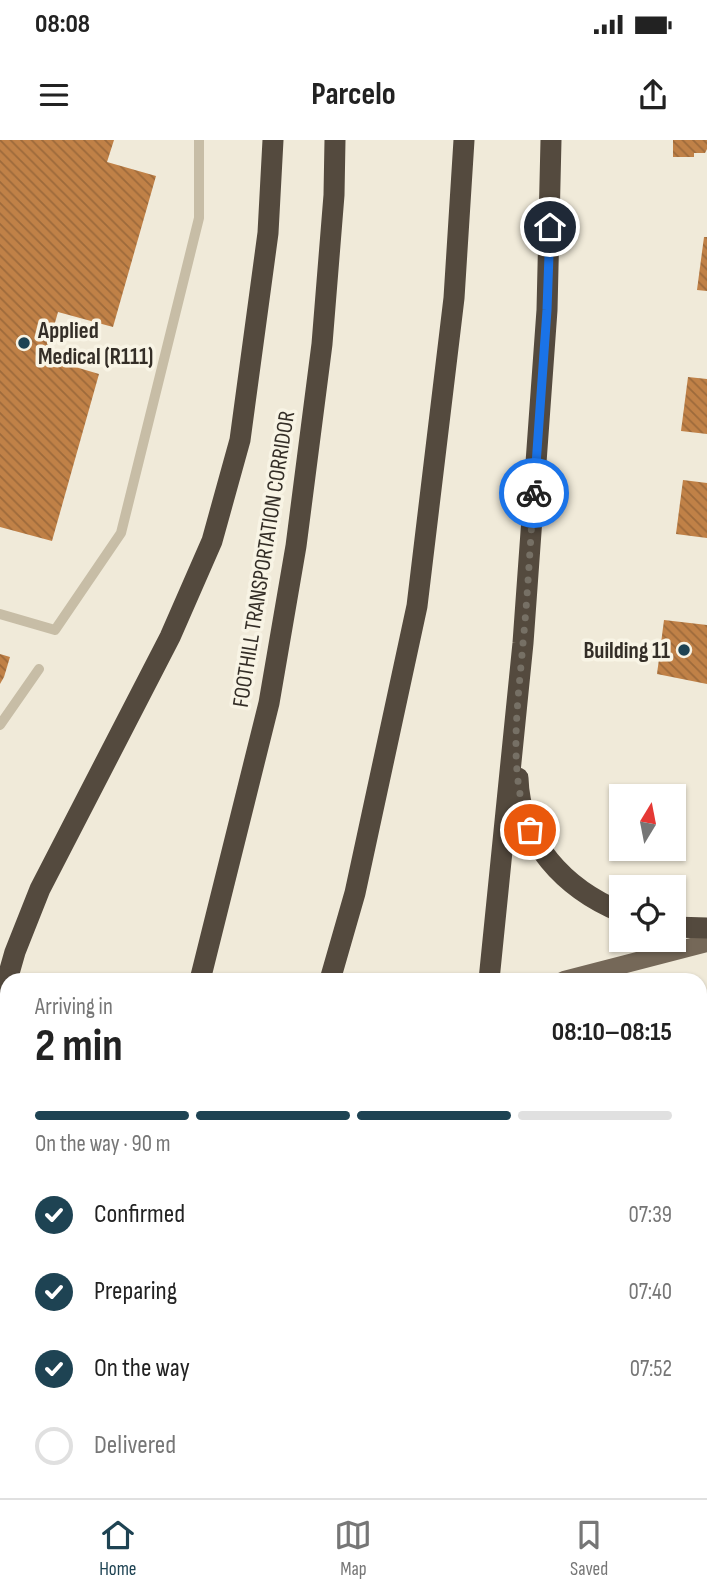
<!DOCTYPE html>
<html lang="en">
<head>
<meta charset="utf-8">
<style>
	:root { --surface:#fff; --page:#f6f6f6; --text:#222; --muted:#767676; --line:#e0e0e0; --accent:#1e4353 }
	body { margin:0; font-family:"Sofia Sans Condensed",sans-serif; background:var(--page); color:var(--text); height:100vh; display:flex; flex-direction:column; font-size:26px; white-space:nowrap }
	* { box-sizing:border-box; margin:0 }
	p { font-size:23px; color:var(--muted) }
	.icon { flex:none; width:38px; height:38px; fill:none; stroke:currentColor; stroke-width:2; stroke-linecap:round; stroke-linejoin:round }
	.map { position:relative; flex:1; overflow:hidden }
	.panel { position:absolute; left:0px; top:833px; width:707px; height:525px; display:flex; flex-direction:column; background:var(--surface); border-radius:21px 21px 0 0; box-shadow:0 2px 5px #0004 }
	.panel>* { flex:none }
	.needle { width:46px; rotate:10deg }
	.tools { position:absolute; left:609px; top:644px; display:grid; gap:14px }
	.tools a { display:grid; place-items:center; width:77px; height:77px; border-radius:0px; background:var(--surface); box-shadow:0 2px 5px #0004; font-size:35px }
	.pin { position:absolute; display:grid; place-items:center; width:60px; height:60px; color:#fff; margin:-30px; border:4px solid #fff; border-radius:50%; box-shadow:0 2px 7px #0007 }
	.courier { position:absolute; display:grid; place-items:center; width:70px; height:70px; margin:-35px; border:5px solid #1a73e8; border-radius:50%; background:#fff; color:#222; box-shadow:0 2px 9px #0007 }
	.overview em { font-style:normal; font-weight:700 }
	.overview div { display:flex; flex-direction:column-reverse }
	.overview { display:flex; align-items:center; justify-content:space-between; height:119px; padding:0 35px }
	h1 { font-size:46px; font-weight:700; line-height:52px }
	.bar { display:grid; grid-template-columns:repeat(4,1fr); gap:10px 7px; align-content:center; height:84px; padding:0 35px }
	.bar i { height:9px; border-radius:5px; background:var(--line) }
	.bar .current { background:var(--accent) }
	.bar p { grid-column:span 4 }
	ol { padding:0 35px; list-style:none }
	li { display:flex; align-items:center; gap:21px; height:77px }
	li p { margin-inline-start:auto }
	li .icon { padding:7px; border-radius:50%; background:var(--accent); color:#fff; stroke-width:4 }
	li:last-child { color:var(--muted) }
	li i { width:38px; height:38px; border:4px solid var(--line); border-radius:50% }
	.status { display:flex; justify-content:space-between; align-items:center; height:49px; padding:0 35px; background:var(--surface); direction:ltr }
	.status svg { height:19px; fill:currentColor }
	header { display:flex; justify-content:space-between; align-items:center; height:91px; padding:0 35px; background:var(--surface); font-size:32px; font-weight:700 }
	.menu { display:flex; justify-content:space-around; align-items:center; height:98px; border-top:2px solid var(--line); background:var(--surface); font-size:19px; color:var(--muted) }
	.menu a { display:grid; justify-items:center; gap:4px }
	.menu .current { color:var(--accent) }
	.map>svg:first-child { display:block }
</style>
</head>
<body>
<div class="status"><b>08:08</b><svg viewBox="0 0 49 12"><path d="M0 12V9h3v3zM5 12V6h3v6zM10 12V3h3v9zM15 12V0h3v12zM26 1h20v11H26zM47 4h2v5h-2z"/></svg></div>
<header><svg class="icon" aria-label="menu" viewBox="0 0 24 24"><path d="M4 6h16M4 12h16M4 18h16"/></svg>Parcelo<svg class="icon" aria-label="share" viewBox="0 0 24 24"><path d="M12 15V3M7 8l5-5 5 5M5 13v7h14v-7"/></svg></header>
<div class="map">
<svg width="707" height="1358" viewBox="0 0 707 1358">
	<defs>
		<pattern id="building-back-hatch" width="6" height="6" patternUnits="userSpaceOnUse" patternTransform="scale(1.75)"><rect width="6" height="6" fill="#c08147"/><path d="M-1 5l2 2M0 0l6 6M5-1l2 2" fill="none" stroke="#9d6a3b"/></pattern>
	</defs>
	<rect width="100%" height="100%" fill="#f0ead9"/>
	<polygon fill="#aabe9a" points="707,906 707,1358 329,1358 334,1351 700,1351 700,910"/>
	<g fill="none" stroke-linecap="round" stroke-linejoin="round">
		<g stroke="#7a9eab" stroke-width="6">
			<polyline points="700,1281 707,1275"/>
			<polyline points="629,1358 636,1351"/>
		</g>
	</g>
	<g fill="url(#building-back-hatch)">
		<polygon points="0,0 114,0 107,22 156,36 113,187 58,172 45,218 99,234 52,401 0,387"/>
		<polygon points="673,0 707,0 707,9 705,13 694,13 694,17 673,17"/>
		<polygon points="704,97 707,97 707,151 697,150"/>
		<polygon points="688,237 707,239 707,294 681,291"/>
		<polygon points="683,340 707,343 707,398 676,394"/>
		<polygon points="664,480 707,485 707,544 657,534"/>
		<polygon points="0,514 10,517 4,537 0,544"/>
	</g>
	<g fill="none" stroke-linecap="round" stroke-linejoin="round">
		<g stroke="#b3a790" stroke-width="3.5" stroke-dasharray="3.5 3.5" stroke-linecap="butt">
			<polyline points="700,1203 707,1195"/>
			<polyline points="520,1358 530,1351"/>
		</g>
		<g stroke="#c7bda6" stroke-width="10">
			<polyline points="0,474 55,490 121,393 199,78 199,0"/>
			<polyline points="0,585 39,529"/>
		</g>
		<g stroke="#756858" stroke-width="18">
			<polyline points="564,840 707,803"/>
			<polyline points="700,879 707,877"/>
			<polyline points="0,951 7,950"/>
			<polyline points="0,1024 7,1024"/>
		</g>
		<g stroke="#544a3e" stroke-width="21">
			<path d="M 518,638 C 520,702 565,749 621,772"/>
			<polyline points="674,787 707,788"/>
			<polyline points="7,840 15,812 40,749 170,497 212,401 240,300 268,93 273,0"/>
			<polyline points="200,840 269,563 296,406 322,204 334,55 335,0"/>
			<polyline points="330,840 355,753 417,466 454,158 464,0"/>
			<polyline points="489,840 523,503 547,170 551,0"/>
			<polyline points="0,865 7,840"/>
			<polyline points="6,1358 9,1351"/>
			<polyline points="144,1358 147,1351"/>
			<polyline points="296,1358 302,1351"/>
		</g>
	</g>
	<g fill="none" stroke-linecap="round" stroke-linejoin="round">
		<path stroke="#767065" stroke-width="7" stroke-dasharray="0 12.6" d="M 530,690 C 507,631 518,565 523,503 C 528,453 530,403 534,353"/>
		<polyline stroke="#1a73e8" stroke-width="9" points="534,353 547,170 550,87"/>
	</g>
	<g fill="#1e4353" stroke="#f8f4e5" stroke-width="2.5">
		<circle cx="24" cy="203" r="7"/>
		<circle cx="684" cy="510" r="7"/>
	</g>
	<g text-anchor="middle" stroke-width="7" stroke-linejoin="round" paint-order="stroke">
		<g font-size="23" font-weight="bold" fill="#342e27" stroke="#f8f4e5" text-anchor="start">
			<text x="38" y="198">Applied<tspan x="38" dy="26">Medical (R111)</tspan></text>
			<text x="670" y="518" text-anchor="end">Building 11</text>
		</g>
		<g font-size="23" fill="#342e27" stroke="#f8f4e5">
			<text transform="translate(263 419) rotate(-81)" y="8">FOOTHILL TRANSPORTATION CORRIDOR</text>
		</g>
	</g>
</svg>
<div class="tools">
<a><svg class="needle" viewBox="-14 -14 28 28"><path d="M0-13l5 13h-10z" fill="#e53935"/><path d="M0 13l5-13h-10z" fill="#767676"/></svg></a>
<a><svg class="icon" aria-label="locate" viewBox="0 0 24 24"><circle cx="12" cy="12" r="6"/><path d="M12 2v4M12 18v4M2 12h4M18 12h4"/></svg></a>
</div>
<div class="pin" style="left:530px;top:690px;background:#ea580c"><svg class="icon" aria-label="bag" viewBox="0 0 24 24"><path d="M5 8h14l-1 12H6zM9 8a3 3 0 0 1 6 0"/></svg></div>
<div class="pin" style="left:550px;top:87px;background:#1f2937"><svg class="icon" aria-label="home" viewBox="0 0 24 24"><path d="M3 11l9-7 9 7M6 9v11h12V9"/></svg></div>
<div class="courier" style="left:534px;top:353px"><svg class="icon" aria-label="bike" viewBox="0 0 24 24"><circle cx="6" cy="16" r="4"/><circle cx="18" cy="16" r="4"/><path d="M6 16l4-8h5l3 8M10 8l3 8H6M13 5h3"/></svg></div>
<section class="panel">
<div class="overview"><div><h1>2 min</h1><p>Arriving in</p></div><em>08:10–08:15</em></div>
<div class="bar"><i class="current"></i><i class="current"></i><i class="current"></i><i></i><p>On the way · 90 m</p></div>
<ol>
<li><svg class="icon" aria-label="check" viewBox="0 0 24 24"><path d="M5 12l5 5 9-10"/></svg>Confirmed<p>07:39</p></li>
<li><svg class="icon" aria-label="check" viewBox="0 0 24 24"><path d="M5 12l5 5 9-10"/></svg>Preparing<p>07:40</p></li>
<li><svg class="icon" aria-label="check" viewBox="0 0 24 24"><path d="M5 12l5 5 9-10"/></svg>On the way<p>07:52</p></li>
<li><i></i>Delivered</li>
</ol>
</section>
</div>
<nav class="menu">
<a class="current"><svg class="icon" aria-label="home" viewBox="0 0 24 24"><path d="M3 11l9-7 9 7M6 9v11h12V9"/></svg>Home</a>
<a><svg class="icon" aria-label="map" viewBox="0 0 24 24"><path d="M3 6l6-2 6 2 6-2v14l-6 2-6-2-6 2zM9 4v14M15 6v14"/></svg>Map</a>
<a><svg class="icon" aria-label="saved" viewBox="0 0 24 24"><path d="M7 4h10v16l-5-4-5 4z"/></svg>Saved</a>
</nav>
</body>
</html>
